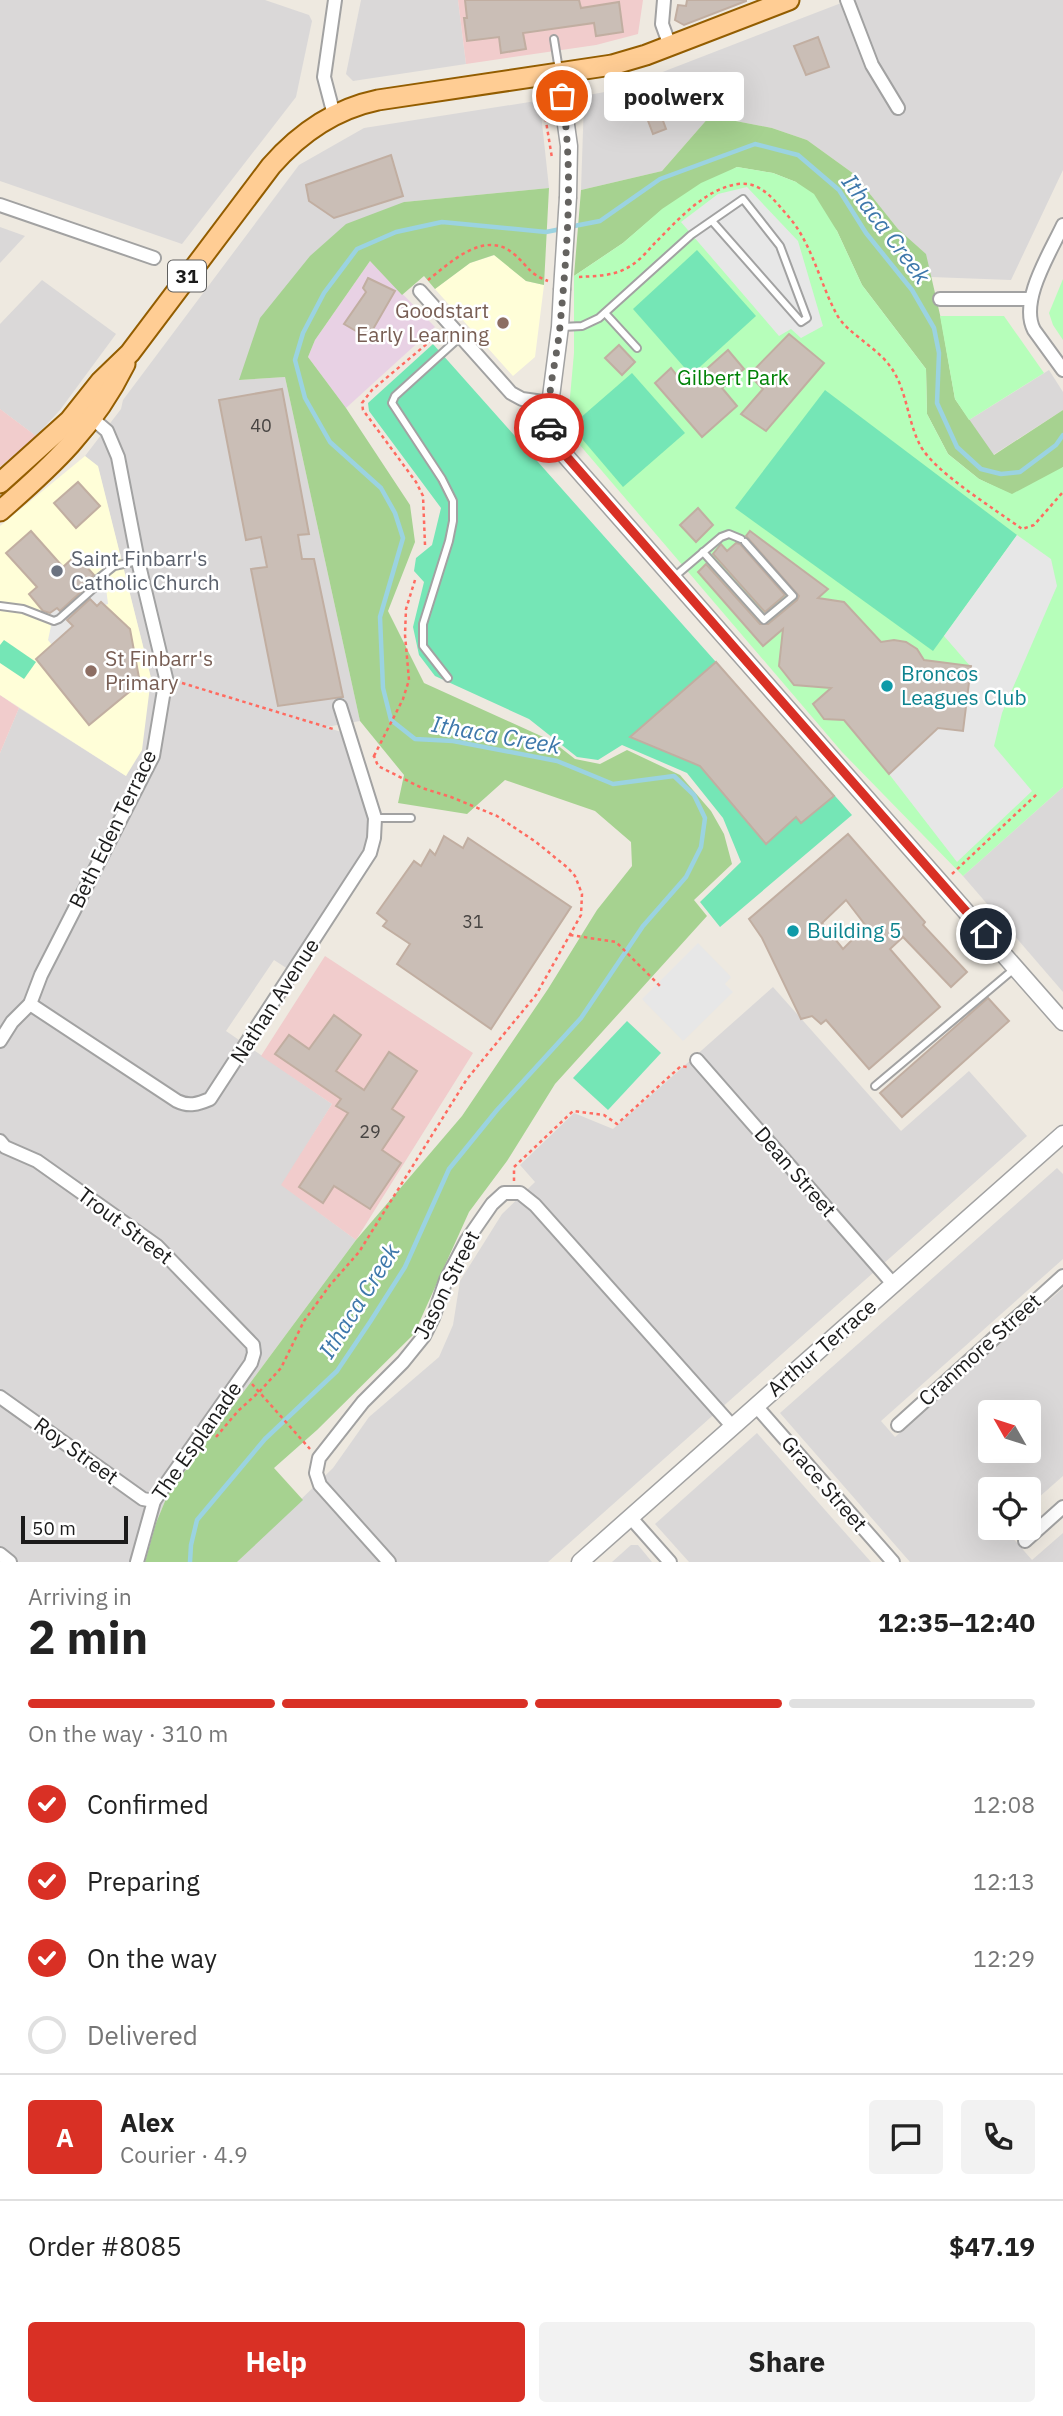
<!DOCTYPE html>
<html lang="en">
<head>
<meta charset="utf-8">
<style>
	:root { --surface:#fff; --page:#f2f2f2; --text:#222; --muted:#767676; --line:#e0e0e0; --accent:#d93025 }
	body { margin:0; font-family:"IBM Plex Sans",sans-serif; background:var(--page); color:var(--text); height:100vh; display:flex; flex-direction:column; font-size:26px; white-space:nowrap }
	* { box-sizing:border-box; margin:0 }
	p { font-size:23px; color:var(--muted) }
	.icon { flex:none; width:38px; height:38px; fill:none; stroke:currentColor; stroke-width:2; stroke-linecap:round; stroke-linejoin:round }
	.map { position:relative; height:1562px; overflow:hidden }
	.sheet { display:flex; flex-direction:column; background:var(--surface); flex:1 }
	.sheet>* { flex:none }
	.needle { width:46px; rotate:309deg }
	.tools { position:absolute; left:978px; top:1400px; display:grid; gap:14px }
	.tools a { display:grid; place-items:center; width:63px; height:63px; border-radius:7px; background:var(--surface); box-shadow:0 7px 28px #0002; font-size:35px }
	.scale { position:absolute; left:21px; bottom:18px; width:107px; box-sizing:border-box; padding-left:7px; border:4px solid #1b1b1b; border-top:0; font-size:19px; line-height:24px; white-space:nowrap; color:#1b1b1b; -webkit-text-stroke:5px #fff; paint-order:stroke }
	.pin { position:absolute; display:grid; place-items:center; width:60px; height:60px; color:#fff; margin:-30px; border:4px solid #fff; border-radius:50%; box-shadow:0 2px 7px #0007 }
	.courier { position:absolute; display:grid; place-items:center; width:70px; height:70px; margin:-35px; border:5px solid #d93025; border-radius:50%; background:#fff; color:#222; box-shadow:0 2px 9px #0007 }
	.bubble { position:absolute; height:49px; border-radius:7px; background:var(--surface); box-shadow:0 7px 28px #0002; font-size:23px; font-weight:700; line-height:49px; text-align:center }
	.head em { font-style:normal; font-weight:700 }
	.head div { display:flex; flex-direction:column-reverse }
	.head { display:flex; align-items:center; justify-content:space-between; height:119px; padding:0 28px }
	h1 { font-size:46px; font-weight:700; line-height:52px }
	.bar { display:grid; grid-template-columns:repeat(4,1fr); gap:10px 7px; align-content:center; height:84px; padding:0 28px }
	.bar i { height:9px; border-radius:5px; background:var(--line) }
	.bar .selected { background:var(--accent) }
	.bar p { grid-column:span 4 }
	.line { display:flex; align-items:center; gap:18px; padding:0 28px; border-top:2px solid var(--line) }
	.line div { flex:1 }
	.round { display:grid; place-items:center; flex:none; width:74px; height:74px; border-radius:7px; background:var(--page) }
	ol { padding:0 28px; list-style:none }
	li { display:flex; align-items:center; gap:21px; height:77px }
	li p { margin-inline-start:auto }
	li .icon { padding:7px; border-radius:50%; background:var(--accent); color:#fff; stroke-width:4 }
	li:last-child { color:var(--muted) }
	li i { width:38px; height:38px; border:4px solid var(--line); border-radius:50% }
	.cta { display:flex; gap:14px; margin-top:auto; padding:14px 28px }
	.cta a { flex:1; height:80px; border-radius:7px; background:var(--accent); color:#fff; font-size:28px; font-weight:700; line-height:80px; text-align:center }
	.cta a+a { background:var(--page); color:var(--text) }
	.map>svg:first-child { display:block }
</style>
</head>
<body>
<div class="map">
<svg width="1063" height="1562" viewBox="0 0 1063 1562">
	<rect width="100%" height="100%" fill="#eee9e0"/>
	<g fill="#dad8d8" fill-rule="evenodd">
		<polygon points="0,0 265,0 309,15 312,21 296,97 182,244 0,181"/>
		<polygon points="361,0 458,0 466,64 353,81 346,74"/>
		<polygon points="849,0 1063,0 1063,170 1011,280 931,277 925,254 898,229 854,174 807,140 772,128 710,116 662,171 581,190 584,101 588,95 616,90"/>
		<polygon points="536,101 540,104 549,188 404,202 240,380 285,377 360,721 326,727 350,735 374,838 294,973 274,960 226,1031 332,1104 282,1185 356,1240 168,1494 156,1523 145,1562 0,1562 0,753 19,708 126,776 151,678 98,467 85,456 121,409 123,400 299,165 364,128"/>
		<polygon points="0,227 25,236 0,263"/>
		<polygon points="42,280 116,334 60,410 36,436 0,409 0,324"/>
		<polygon points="1049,370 1063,392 1063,410 993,455 969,420"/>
		<polygon points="1063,787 1063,992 963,876"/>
		<polygon points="773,987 901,1131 969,1071 1027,1136 548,1562 237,1562 333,1468 369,1417 439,1357 453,1325 460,1281 502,1214 535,1182 520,1165 574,1113 613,1129"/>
		<path d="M 1057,1168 L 1063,1174 L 1063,1259 L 881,1421 L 895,1437 L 1063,1288 L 1063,1476 L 1029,1506 L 1029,1489 L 990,1489 L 990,1528 L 1004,1528 L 1032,1560 L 1063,1533 L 1063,1562 L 910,1562 L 780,1413 ZM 990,1412 L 1029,1412 L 1029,1451 L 990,1451 Z"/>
		<polygon points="757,1433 871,1562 689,1562 655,1524"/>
		<polygon points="631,1545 638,1545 652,1562 612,1562"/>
	</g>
	<g fill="#f1cccc">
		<polygon points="458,0 643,0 638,34 596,45 466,64"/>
		<polygon points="0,409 36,436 0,467"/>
		<polygon points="0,695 19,708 0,753"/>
		<polygon points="325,956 473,1053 356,1240 281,1185 332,1104 261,1056"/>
	</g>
	<polygon fill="#e8d1e4" points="370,261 435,327 346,408 308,357 315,340"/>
	<g fill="#fffed8">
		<polygon points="495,255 526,281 544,285 535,357 513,376 435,289 470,263"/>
		<polygon points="85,456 98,466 151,678 142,750 126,776 0,695 0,526"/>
	</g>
	<g fill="#a6d290">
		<polygon points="710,116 772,128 807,140 854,174 898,229 926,254 941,319 955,399 994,455 1063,410 1063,467 1060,470 1012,495 979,479 948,454 927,414 926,369 862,285 837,231 796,182 773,173 737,167 663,209 623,243 574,276 581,190 662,171"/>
		<polygon points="549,188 544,285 526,281 494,255 470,263 435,289 424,276 402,295 370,261 315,340 308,357 346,408 410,505 415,542 388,611 424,683 552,741 575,759 600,764 627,750 680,775 711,811 724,834 732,864 694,900 707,916 555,1084 507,1161 469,1212 414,1334 317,1430 274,1468 303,1500 237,1562 145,1562 156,1523 168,1494 356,1240 462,1116 548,989 597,910 632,866 631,842 595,811 505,780 467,814 398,803 404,775 360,721 285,377 239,380 260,318 310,256 346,224 404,202"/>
	</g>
	<g fill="#b6feba">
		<polygon points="737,167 773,173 796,182 814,194 837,231 862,285 926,369 927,414 948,454 979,479 1012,494 1063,467 1063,787 963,876 842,752 567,430 574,353 574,276 623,243 662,209 701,183"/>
		<polygon points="1063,279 1063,340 1053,325 1049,313"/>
		<polygon points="940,316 1004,316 1044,373 969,420 955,399"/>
	</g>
	<g fill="#75e6b6">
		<polygon points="697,250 756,316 691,375 633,309"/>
		<polygon points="433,344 852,815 720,927 700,902 741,862 723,818 687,773 622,745 598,760 577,757 529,719 435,676 419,655 413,627 424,582 414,571 416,558 432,545 441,508 369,411 368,403"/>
		<polygon points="632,373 685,433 623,487 571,426"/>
		<polygon points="825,390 1017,535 933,651 735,508"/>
		<polygon points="4,640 36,662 24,679 0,663 0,645"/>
		<polygon points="627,1021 661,1053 608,1110 573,1078"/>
	</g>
	<g fill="#e7e7e7">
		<polygon points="747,187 798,241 823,326 801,338 791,329 779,336 681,222 718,194"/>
		<polygon points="1017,535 1051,559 1057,586 1002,713 994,746 1032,791 957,862 889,774 938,728 963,731 971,667 944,636"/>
		<polygon points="95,575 106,588 108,604 105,605 101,602 52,645 48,640 51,626 45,618 57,608 62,613 84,593 81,588"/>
		<polygon points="698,943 731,977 725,984 733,992 683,1041 642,999"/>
	</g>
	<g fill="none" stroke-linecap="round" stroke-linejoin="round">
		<g stroke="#9bd3e1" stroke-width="4.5">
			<polyline points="569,227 600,221 660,179 755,144 798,155 839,190 866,233 912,290 934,328 939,353 937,403 957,447 981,469 1001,474 1020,472 1056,445 1063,435"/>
			<polyline points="190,1562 191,1545 197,1520 265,1439 337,1371 370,1322 405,1267 449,1169 497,1110 581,1018 643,926 686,877 701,847 705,818 694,795 674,776 613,784 557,761 453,741 415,739 391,720 383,688 380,617 403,538 395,513 381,488 330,442 305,398 295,360 303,333 324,293 357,249 396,232 442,222 546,232 561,229"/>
		</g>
	</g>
	<g fill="#cabeb6" stroke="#c1aea1" stroke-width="2" fill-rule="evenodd">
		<polygon points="465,0 579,0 581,8 619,2 623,32 596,36 594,23 523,33 526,49 501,53 499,37 467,41 464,18 467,18"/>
		<polygon points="687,0 746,0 746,1 684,25 675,20 678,5 686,6"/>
		<polygon points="818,37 829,67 806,75 794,46"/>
		<polygon points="672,81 678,95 668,98 674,113 662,118 666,129 653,134 638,94"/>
		<polygon points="391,155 403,196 334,218 309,201 306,185"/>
		<polygon points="368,278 395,291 368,338 344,324 366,292 363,288"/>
		<polygon points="789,334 824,363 766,431 741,414 763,389 749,375"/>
		<polygon points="619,345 635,362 622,375 605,358"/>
		<polygon points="728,350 744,369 722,388 737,406 702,437 655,383 671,368 679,378 684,374 692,382"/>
		<polygon points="282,389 309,534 298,535 302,559 314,559 343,697 278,706 251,569 267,567 261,537 246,540 219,400"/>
		<polygon points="78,482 100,506 76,528 54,503"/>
		<polygon points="698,508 713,525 696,542 680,525"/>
		<polygon points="31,531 63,567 76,555 94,575 81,588 83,590 60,611 57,608 50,613 43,611 29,594 37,587 6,553"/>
		<polygon points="750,531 828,589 818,598 844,602 881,642 894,640 906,642 917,649 924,660 971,666 963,731 938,728 889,774 844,720 824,719 813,704 831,688 794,685 779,666 783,629 763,646 698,572 706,564 760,624 768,624 797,600 799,596 746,536"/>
		<polygon points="736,543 740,544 785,595 765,612 713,554 721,544 727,551"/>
		<polygon points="90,599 97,606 101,602 130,629 140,683 89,725 36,659 73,626 67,620"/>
		<polygon points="716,662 834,796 801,823 796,817 766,844 700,766 630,737"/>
		<path d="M 848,834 L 925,922 L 923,925 L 967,972 L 951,987 L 903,937 L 890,949 L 940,1007 L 869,1069 L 826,1020 L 821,1024 L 812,1016 L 801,1019 L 762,938 L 749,919 ZM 846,900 L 866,926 L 843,949 L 822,923 Z"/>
		<polygon points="444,836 463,848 468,838 571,907 491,1029 397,964 410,944 383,926 387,921 377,913 414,861 421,866 430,850 435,855"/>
		<polygon points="988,998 1009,1021 902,1117 880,1093"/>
		<polygon points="334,1015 361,1035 336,1071 364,1090 389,1052 417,1071 392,1109 404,1117 382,1150 401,1163 370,1209 334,1186 323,1203 299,1187 348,1113 336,1106 341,1099 275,1054 289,1035 309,1049"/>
	</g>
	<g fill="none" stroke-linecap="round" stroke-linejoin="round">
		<g stroke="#a2a2a2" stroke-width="10">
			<g id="service">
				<polyline points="554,39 559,70"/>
				<polyline points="605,313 637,348"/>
				<polyline points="562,327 582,326 599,318 691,235 743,199 780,246 807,318 801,322 712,221"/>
				<polyline points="703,552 764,620 793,596 745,542"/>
				<polyline points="674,577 721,537 729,534 741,539"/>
				<polyline points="0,606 23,609 54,621 59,619 94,588 98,579 114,566 138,561"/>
				<polyline points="448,678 423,646 423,624 449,541 453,521 453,501 442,479 392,403 395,396 460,337"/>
				<polyline points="375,818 411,818"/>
				<polyline points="875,1086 1014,969"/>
			</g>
		</g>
		<g stroke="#a2a2a2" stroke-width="16">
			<g id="minor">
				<polyline points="664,0 662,24 670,46"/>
				<polyline points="847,0 872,65 898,108"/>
				<polyline points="334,115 324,77 335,0"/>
				<polyline points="0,205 154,258"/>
				<path d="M 1063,225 C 1050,253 1019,301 1034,330 L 1063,370"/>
				<polyline points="420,291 511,393 522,399 550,403"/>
				<polyline points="940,299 1031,299"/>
				<path d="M 30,1004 L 177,1101 C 189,1107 198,1104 210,1099 L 370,853 L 374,838 L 375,818 L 340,706"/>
				<polyline points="0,1041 12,1022 30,1004 41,975 153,756 166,678 138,561 118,457 107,431 87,414"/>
				<polyline points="697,1060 894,1285"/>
				<polyline points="0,1141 5,1147 37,1161 157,1246 253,1345 254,1353 251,1363 154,1501 137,1562"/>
				<polyline points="0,1397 143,1499 154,1501"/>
				<polyline points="756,1406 893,1562"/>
				<polyline points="898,1425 1063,1276"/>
				<polyline points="631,1518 670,1562"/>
				<polyline points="1025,1541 1063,1507"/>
				<polyline points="0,1554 10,1562"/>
				<polyline points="389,1562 320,1485 316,1473 319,1458 363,1402 403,1362 424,1336 433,1318 446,1280 467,1240 492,1204 504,1193 520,1193 535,1205 733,1427"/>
			</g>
		</g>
		<g stroke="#a2a2a2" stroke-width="19">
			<g id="tertiary">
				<polyline points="559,75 569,146 568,197"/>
				<polyline points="562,290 560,327 548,420 550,434 556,445 1063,1022"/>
				<polyline points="580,1562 1063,1134"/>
			</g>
		</g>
		<g stroke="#935d00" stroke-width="23">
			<g id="primary">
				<path d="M 0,483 L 70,420 L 101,381 L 130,353 L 271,166 C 299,134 335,109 378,100 L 612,65 L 646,55 L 789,0"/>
				<path d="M 0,511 C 52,466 94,427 125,364"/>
			</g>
		</g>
		<g stroke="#ff6b60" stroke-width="2.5" stroke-dasharray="3.5 3.5" stroke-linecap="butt">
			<polyline points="538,100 543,103 552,158"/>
			<path d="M 579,277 C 594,276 612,276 625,269 C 636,264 645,254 653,245 C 676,222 704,189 738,184 C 761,181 774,200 788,216 C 812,243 820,284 837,315 C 847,333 875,346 890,366 C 907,389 907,420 920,445 C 934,472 995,509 1022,529 L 1034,525 L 1063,492"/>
			<path d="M 428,280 C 451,262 485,229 514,254 C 528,266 529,274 548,281"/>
			<polyline points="425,545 423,496 416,482 363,410 362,403 372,390 441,332"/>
			<polyline points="182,683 333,729"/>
			<polyline points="374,756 403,699 409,680 405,635 406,609 415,580"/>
			<polyline points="952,874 1037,794"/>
			<polyline points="570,935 616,942 662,988"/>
			<polyline points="514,1181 514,1167 573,1111 604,1115 617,1124 681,1066 687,1067"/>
			<polyline points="252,1384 310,1449"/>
			<polyline points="216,1437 238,1411 260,1391 281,1368 304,1321 330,1285 359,1252 467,1079 536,995 581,915 582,894 575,876 568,868 536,842 497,816 451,797 422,788 378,766 374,756 370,755"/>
		</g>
		<use href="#service" stroke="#fff" stroke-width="6"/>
		<use href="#minor" stroke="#fff" stroke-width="12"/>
		<use href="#tertiary" stroke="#fff" stroke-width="16"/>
		<use href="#primary" stroke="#ffcd94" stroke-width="19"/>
		<g stroke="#a2a2a2" stroke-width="19" stroke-linecap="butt">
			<polyline id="tertiary-bridge" points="562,290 568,197"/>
		</g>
		<use href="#tertiary-bridge" stroke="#fff" stroke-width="16"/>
	</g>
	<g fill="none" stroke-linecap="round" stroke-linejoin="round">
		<path stroke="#656360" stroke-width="7" stroke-dasharray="0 12.6" d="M 549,428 C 546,394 557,360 560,326 C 567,251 574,171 562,96"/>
		<polyline stroke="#d93025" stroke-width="9" points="549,428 553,440 560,449 986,934"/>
	</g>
	<g fill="#8d6e63" stroke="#fff" stroke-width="2.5">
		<circle cx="503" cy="323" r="7"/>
		<circle cx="91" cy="671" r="7"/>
	</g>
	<circle fill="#6b7280" stroke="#fff" stroke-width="2.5" cx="57" cy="571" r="7"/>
	<g fill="#0f9aa8" stroke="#fff" stroke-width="2.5">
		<circle cx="887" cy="686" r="7"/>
		<circle cx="793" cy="931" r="7"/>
	</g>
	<g text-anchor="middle" stroke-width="5" stroke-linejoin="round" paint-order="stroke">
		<g font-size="18" fill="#474442">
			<text x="261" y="432">40</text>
			<text x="473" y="928">31</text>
			<text x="370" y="1138">29</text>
		</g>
		<rect fill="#fff" stroke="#5f5f5f" stroke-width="2" x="168" y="260.5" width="38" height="31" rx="5"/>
		<g font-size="19" font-weight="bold" fill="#1b1b1b">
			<text x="187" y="283">31</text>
		</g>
		<g font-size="21" fill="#785e54" stroke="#fff" text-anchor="end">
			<text x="489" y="318">Goodstart<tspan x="489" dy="24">Early Learning</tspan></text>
			<text x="105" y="666" text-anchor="start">St Finbarr's<tspan x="105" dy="24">Primary</tspan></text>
		</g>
		<g font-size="21" fill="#018207" stroke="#fff">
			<text x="733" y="385">Gilbert Park</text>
		</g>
		<g font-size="21" fill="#5b616d" stroke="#fff" text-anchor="start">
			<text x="71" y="566">Saint Finbarr's<tspan x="71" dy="24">Catholic Church</tspan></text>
		</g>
		<g font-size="21" fill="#0d838f" stroke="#fff" text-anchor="start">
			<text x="901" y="681">Broncos<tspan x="901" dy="24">Leagues Club</tspan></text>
			<text x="807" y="938">Building 5</text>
		</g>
		<g font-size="21" fill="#1b1b1b" stroke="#fff">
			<text transform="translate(113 829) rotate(-64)" y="7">Beth Eden Terrace</text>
			<text transform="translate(275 1001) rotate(-57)" y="7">Nathan Avenue</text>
			<text transform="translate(795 1172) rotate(49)" y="7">Dean Street</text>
			<text transform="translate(125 1226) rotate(37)" y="7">Trout Street</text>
			<text transform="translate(447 1285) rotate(-63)" y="7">Jason Street</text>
			<text transform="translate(822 1348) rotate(-41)" y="7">Arthur Terrace</text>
			<text transform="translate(980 1350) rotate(-42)" y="7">Cranmore Street</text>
			<text transform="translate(197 1441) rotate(-55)" y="7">The Esplanade</text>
			<text transform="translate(76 1451) rotate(36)" y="7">Roy Street</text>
			<text transform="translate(824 1484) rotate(49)" y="7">Grace Street</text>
		</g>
		<g font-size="23" font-style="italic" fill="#3e78ab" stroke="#fff">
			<text transform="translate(886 229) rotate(53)" y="8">Ithaca Creek</text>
			<text transform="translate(496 735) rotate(10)" y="8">Ithaca Creek</text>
			<text transform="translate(359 1301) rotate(-58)" y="8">Ithaca Creek</text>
		</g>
	</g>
</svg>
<div class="tools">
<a><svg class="needle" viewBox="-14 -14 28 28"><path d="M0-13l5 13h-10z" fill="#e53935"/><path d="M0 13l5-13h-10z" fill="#767676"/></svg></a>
<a><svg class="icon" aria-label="locate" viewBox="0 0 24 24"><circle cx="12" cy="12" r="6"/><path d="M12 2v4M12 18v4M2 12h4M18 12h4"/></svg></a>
</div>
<div class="scale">50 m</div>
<div class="pin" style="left:562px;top:96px;background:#ea580c"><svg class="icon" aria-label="bag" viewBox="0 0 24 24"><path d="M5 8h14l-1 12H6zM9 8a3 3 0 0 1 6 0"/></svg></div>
<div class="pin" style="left:986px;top:934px;background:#1f2937"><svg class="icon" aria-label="home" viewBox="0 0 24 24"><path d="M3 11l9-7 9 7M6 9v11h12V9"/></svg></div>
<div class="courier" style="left:549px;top:428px"><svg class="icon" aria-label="car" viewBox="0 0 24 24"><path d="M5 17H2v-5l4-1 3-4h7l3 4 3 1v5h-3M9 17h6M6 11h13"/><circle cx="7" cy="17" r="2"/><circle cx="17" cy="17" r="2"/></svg></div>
<div class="bubble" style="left:604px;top:72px;width:140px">poolwerx</div>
</div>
<section class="sheet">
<div class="head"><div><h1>2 min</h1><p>Arriving in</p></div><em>12:35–12:40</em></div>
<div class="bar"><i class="selected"></i><i class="selected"></i><i class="selected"></i><i></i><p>On the way · 310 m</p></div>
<ol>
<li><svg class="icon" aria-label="check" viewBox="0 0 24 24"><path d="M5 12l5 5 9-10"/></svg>Confirmed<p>12:08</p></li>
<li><svg class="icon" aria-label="check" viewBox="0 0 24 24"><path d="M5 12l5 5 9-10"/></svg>Preparing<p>12:13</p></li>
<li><svg class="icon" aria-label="check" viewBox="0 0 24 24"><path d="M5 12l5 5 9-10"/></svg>On the way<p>12:29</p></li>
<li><i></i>Delivered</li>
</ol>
<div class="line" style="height:126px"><b class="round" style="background:var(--accent);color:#fff">A</b><div><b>Alex</b><p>Courier · 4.9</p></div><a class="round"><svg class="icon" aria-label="chat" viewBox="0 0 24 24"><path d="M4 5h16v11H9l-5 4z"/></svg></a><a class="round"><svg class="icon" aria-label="phone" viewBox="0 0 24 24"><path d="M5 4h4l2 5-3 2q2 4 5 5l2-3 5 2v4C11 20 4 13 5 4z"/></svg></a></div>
<div class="line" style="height:91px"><div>Order #8085</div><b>$47.19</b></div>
<div class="cta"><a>Help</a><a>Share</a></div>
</section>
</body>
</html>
